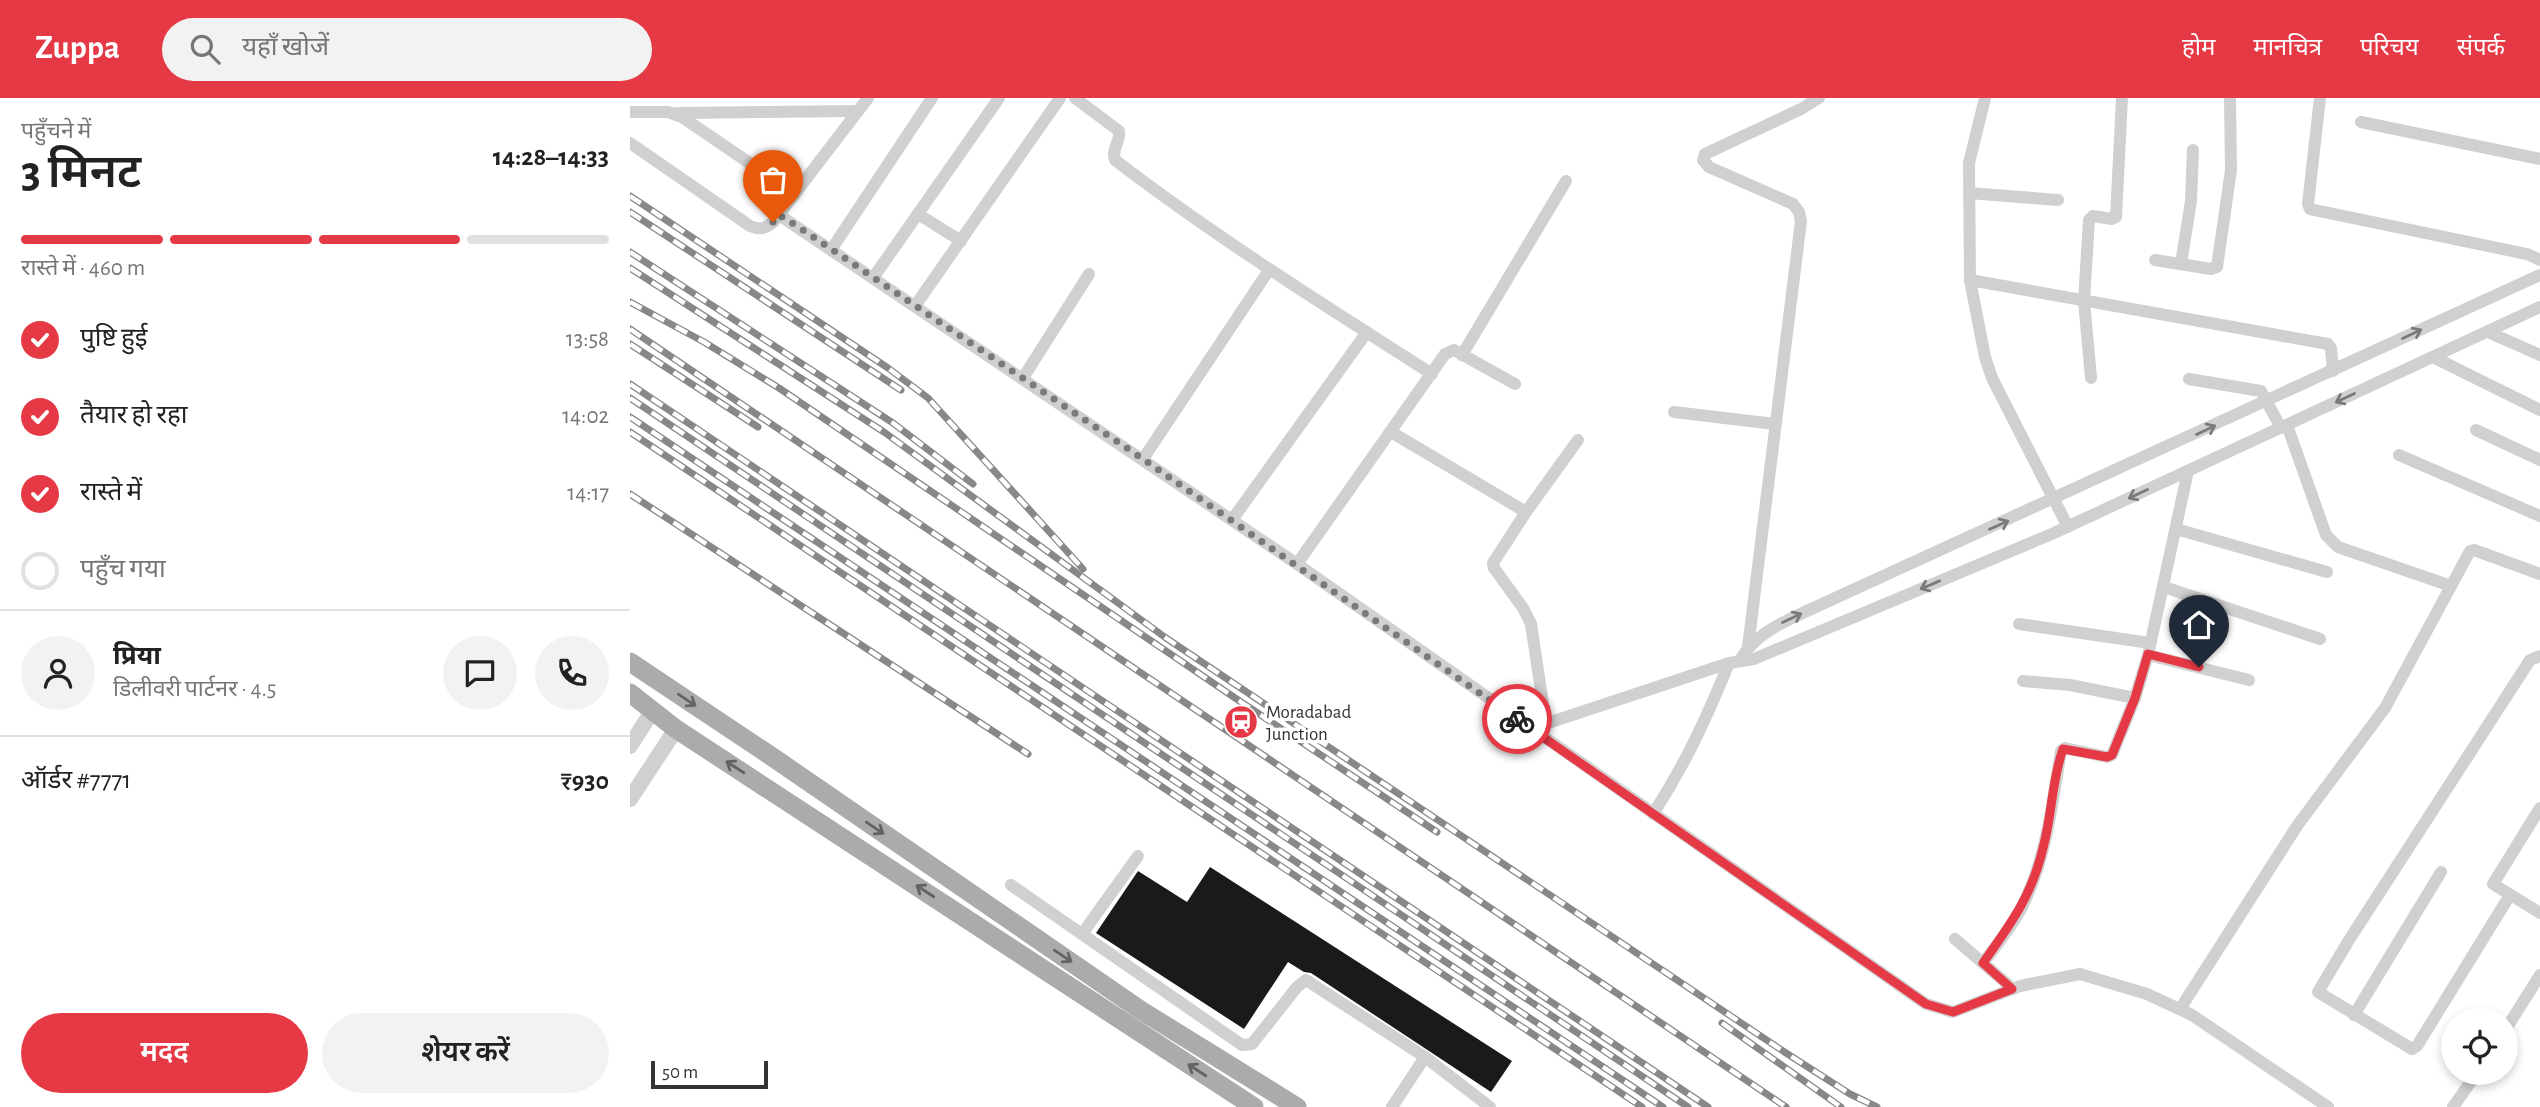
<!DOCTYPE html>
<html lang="hi">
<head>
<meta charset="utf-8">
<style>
	:root { --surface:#fff; --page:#f2f2f2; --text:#222; --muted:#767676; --line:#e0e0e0; --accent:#e63946 }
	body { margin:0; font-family:"Alegreya Sans","Noto Sans Devanagari",sans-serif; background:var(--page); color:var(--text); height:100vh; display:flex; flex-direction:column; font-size:26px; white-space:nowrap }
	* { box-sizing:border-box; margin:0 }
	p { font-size:23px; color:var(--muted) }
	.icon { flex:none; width:38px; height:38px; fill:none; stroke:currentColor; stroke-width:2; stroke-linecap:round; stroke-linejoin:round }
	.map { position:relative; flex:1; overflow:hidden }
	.details { display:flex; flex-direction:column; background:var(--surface); width:630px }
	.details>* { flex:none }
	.controls { position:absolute; left:1811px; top:910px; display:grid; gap:14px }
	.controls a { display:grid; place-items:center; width:77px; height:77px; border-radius:50%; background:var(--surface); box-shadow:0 4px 10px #0003; font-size:35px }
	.scale { position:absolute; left:21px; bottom:18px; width:117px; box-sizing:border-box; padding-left:7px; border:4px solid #333; border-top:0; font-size:19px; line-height:24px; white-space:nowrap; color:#333; -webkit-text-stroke:5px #fff; paint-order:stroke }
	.pin { position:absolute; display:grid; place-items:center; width:60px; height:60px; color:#fff; margin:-72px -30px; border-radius:50% 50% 50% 0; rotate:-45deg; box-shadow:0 0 7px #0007 }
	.pin .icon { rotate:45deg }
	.courier { position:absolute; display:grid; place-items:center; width:70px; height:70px; margin:-35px; border:5px solid #e63946; border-radius:50%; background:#fff; color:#222; box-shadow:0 2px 9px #0007 }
	.summary em { font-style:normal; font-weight:600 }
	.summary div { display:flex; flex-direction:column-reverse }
	.summary { display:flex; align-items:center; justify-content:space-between; height:119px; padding:0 21px }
	h1 { font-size:46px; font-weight:600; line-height:52px }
	.bar { display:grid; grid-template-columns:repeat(4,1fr); gap:10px 7px; align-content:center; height:84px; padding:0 21px }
	.bar i { height:9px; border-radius:5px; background:var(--line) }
	.bar .on { background:var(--accent) }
	.bar p { grid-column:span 4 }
	.line { display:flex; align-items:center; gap:18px; padding:0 21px; border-top:2px solid var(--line) }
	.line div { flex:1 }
	.round { display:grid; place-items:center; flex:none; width:74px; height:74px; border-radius:37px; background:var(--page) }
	ol { padding:0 21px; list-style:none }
	li { display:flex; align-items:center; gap:21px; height:77px }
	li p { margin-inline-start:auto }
	li .icon { padding:7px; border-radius:50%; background:var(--accent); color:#fff; stroke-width:4 }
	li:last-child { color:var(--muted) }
	li i { width:38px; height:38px; border:4px solid var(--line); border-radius:50% }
	.button { display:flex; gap:14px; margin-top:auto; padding:14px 21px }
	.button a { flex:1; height:80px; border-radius:42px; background:var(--accent); color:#fff; font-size:28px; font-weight:600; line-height:80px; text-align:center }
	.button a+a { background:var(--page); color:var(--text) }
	header { display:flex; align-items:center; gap:42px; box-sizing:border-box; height:98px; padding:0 35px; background:var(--accent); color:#fff }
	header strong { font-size:33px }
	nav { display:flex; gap:38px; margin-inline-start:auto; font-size:24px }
	.search { width:490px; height:63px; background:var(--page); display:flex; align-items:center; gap:18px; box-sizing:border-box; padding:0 24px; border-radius:38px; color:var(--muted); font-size:26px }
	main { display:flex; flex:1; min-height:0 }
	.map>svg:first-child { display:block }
</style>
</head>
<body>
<header>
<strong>Zuppa</strong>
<div class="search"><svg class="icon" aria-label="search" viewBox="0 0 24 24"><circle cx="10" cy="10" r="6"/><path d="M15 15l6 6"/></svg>यहाँ खोजें</div>
<nav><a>होम</a><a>मानचित्र</a><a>परिचय</a><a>संपर्क</a></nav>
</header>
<main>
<section class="details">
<div class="summary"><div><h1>3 मिनट</h1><p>पहुँचने में</p></div><em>14:28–14:33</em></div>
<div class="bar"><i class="on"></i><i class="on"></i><i class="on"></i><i></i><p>रास्ते में · 460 m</p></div>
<ol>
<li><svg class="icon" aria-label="check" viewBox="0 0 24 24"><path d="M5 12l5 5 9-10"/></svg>पुष्टि हुई<p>13:58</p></li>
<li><svg class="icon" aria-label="check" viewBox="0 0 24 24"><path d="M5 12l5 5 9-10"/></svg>तैयार हो रहा<p>14:02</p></li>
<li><svg class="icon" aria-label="check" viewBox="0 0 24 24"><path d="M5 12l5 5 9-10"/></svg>रास्ते में<p>14:17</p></li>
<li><i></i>पहुँच गया</li>
</ol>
<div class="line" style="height:126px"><a class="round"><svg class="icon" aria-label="person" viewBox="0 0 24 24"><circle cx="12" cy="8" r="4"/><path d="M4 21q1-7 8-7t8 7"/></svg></a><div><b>प्रिया</b><p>डिलीवरी पार्टनर · 4.5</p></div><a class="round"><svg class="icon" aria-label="chat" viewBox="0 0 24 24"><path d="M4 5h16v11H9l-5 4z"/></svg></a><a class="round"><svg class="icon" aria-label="phone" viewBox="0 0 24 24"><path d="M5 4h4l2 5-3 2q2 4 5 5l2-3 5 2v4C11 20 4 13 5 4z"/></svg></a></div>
<div class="line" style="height:91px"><div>ऑर्डर #7771</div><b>₹930</b></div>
<div class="button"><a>मदद</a><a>शेयर करें</a></div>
</section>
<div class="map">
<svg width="1910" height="1009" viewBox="0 0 1910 1009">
	<rect width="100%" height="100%" fill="#fff"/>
	<polygon fill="#1a1a1a" points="580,769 882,963 861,994 681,875 674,874 658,864 614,931 466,835 508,773 557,804"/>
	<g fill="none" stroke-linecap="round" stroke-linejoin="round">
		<g stroke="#d0d0d0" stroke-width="12">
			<path d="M 445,0 L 489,33 C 491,43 481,51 485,62 C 587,140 694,207 802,276"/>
			<polyline points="1355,0 1339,65 1340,182 1355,259 1362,280 1438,429"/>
			<polyline points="1690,0 1678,106 1680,111 1897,156 1910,162"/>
			<polyline points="0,14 38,14 52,19 165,96"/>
			<polyline points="46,15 228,13"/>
			<polyline points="1731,24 1910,61"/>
			<path d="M 0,45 L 120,128 C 130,132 135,131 143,124 L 238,0"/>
			<polyline points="1339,95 1428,102"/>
			<polyline points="288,116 331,143"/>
			<polyline points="149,117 667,466 1296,906 1323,914 1390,888 1450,876 1517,896 1562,917 1698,1009"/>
			<polyline points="201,152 302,0"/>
			<polyline points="1525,162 1581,171 1587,169 1601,72 1600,0"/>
			<polyline points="1551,166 1561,103 1563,52"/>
			<polyline points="243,180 369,0"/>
			<polyline points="1340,182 1698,246 1701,250 1703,273"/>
			<polyline points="285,208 430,0"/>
			<polyline points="1858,234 1910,257"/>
			<polyline points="832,257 936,83"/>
			<polyline points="1803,259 1910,312"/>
			<polyline points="393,280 459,176"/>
			<polyline points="1461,280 1454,203 1459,122 1463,118 1482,121 1486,119 1492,0"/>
			<polyline points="1559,281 1631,293 1651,330"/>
			<polyline points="1044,314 1145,326"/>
			<polyline points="1657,327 1696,437 1708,449 1821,488"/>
			<polyline points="1846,332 1910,362"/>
			<polyline points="761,334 896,414"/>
			<polyline points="1769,357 1910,418"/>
			<polyline points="513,361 639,172"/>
			<polyline points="602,422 737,234"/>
			<polyline points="1546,431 1697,474"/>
			<polyline points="667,466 815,256 824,252 885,286"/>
			<polyline points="1534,489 1690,541"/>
			<polyline points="1389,526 1520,545"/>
			<polyline points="1118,549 1171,123 1169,114 1163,106 1079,69 1073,62 1075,56 1171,11 1189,0"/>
			<polyline points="1518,557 1619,582"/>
			<path d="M 1110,562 C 1123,540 1143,529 1166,518 L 1910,177"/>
			<polyline points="1393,583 1440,587 1505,600"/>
			<polyline points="916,626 901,526 893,510 864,470 863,465 896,414 948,342"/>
			<polyline points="900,631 1099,565 1124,561 1424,435 1910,209"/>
			<polyline points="1910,710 1863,786 1910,815"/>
			<path d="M 1023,716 C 1056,665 1076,621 1099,565"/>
			<polyline points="381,787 612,947 622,946 667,889 676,882 795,959"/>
			<polyline points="1880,797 1787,948 1782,951 1688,894 1719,842 1900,562 1910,558"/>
			<polyline points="452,836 508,758"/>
			<polyline points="1325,841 1383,891"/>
			<path d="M 1353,865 C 1366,848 1381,830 1391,811 C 1416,762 1422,707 1431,653 L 1435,650 L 1477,659 L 1482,657 L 1505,600 L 1518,557 L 1558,373"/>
			<polyline points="1550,911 1667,728 1755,610 1840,453 1844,452 1910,476"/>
			<polyline points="1724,917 1811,774"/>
			<polyline points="1876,931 1910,877"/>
			<polyline points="762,1009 795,959 860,1009"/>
			<polyline points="1823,1009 1847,975"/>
		</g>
		<g stroke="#d0d0d0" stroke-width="16">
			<polyline points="0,648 23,612"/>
			<polyline points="0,701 46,631"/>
		</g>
		<g stroke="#ababab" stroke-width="19">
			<polyline points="0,564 141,658 512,913 667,1009"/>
			<polyline points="0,595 46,631 624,1009"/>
		</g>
		<g stroke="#888" stroke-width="7">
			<g id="rail">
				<polyline points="0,98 258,270 298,300 453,471"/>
				<polyline points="0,114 271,292"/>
				<polyline points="0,154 263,325 343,386"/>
				<polyline points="0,170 254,334 536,540 1156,955 1220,996 1247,1009"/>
				<polyline points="0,204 74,244 149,290 611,604 807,734"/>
				<polyline points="0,231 1156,1009"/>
				<polyline points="0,246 128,329"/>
				<polyline points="0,286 1078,1009"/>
				<polyline points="0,300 1058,1009"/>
				<polyline points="0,319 1033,1009"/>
				<polyline points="0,334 1012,1009"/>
				<polyline points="0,396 398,656"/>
				<polyline points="1092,925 1211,1009"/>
			</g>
		</g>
		<use href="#rail" stroke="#fff" stroke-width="4.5" stroke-dasharray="13" stroke-linecap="butt"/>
	</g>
	<defs><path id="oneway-shaft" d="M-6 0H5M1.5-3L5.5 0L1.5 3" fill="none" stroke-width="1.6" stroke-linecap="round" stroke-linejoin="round" transform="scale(1.75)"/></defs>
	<g stroke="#7a7a7a">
		<use href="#oneway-shaft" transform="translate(1782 236) rotate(-25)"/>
		<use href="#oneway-shaft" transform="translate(1715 300) rotate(155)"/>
		<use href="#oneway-shaft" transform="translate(1576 332) rotate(-25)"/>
		<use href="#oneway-shaft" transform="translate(1508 396) rotate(155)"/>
		<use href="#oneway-shaft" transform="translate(1369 427) rotate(-24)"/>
		<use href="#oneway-shaft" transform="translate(1300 487) rotate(157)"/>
		<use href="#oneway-shaft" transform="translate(1162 520) rotate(-25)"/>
	</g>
	<g stroke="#636363">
		<use href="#oneway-shaft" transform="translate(57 602) rotate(34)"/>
		<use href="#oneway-shaft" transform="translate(105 669) rotate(-147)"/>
		<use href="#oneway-shaft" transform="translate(245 730) rotate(34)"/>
		<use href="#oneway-shaft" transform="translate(295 793) rotate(-147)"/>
		<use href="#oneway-shaft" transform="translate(433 858) rotate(34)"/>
		<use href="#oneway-shaft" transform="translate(567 972) rotate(-147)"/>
	</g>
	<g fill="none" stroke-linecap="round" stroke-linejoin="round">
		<polyline stroke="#7a7a7a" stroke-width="7" stroke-dasharray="0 12.6" points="143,124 149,117 167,128 513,361 887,621"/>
		<path stroke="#e63946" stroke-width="9" d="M 887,621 L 1296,906 L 1323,914 L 1382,891 L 1353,865 C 1382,824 1403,796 1414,746 C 1422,716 1422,681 1433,651 L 1477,659 L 1482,657 L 1505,600 L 1518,556 L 1569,569"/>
	</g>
	<defs>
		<g id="station-disc" transform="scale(1.75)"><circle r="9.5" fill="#e63946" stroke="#fff"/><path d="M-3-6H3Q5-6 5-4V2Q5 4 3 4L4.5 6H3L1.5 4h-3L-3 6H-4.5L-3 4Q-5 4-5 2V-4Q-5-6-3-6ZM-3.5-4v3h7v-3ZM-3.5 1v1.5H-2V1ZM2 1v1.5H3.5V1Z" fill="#fff"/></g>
	</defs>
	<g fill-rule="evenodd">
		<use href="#station-disc" x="611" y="624"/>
	</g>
	<g text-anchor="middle" stroke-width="7" stroke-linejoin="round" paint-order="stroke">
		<g font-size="19" fill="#333" stroke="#fff" text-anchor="start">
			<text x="636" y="620">Moradabad<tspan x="636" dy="22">Junction</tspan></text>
		</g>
	</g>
</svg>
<div class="controls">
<a><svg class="icon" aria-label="locate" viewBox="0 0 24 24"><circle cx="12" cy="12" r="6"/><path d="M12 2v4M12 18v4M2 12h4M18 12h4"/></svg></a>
</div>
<div class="scale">50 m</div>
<div class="pin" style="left:143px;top:124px;background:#ea580c"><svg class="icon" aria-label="bag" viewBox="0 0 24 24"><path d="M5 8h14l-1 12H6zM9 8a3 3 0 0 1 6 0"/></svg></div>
<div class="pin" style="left:1569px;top:569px;background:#1f2937"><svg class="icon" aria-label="home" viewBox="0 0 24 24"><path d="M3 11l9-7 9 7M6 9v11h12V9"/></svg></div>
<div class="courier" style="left:887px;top:621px"><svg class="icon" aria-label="bike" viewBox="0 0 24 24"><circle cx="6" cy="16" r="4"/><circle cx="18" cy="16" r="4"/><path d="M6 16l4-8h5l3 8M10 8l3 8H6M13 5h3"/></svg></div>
</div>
</main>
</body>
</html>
